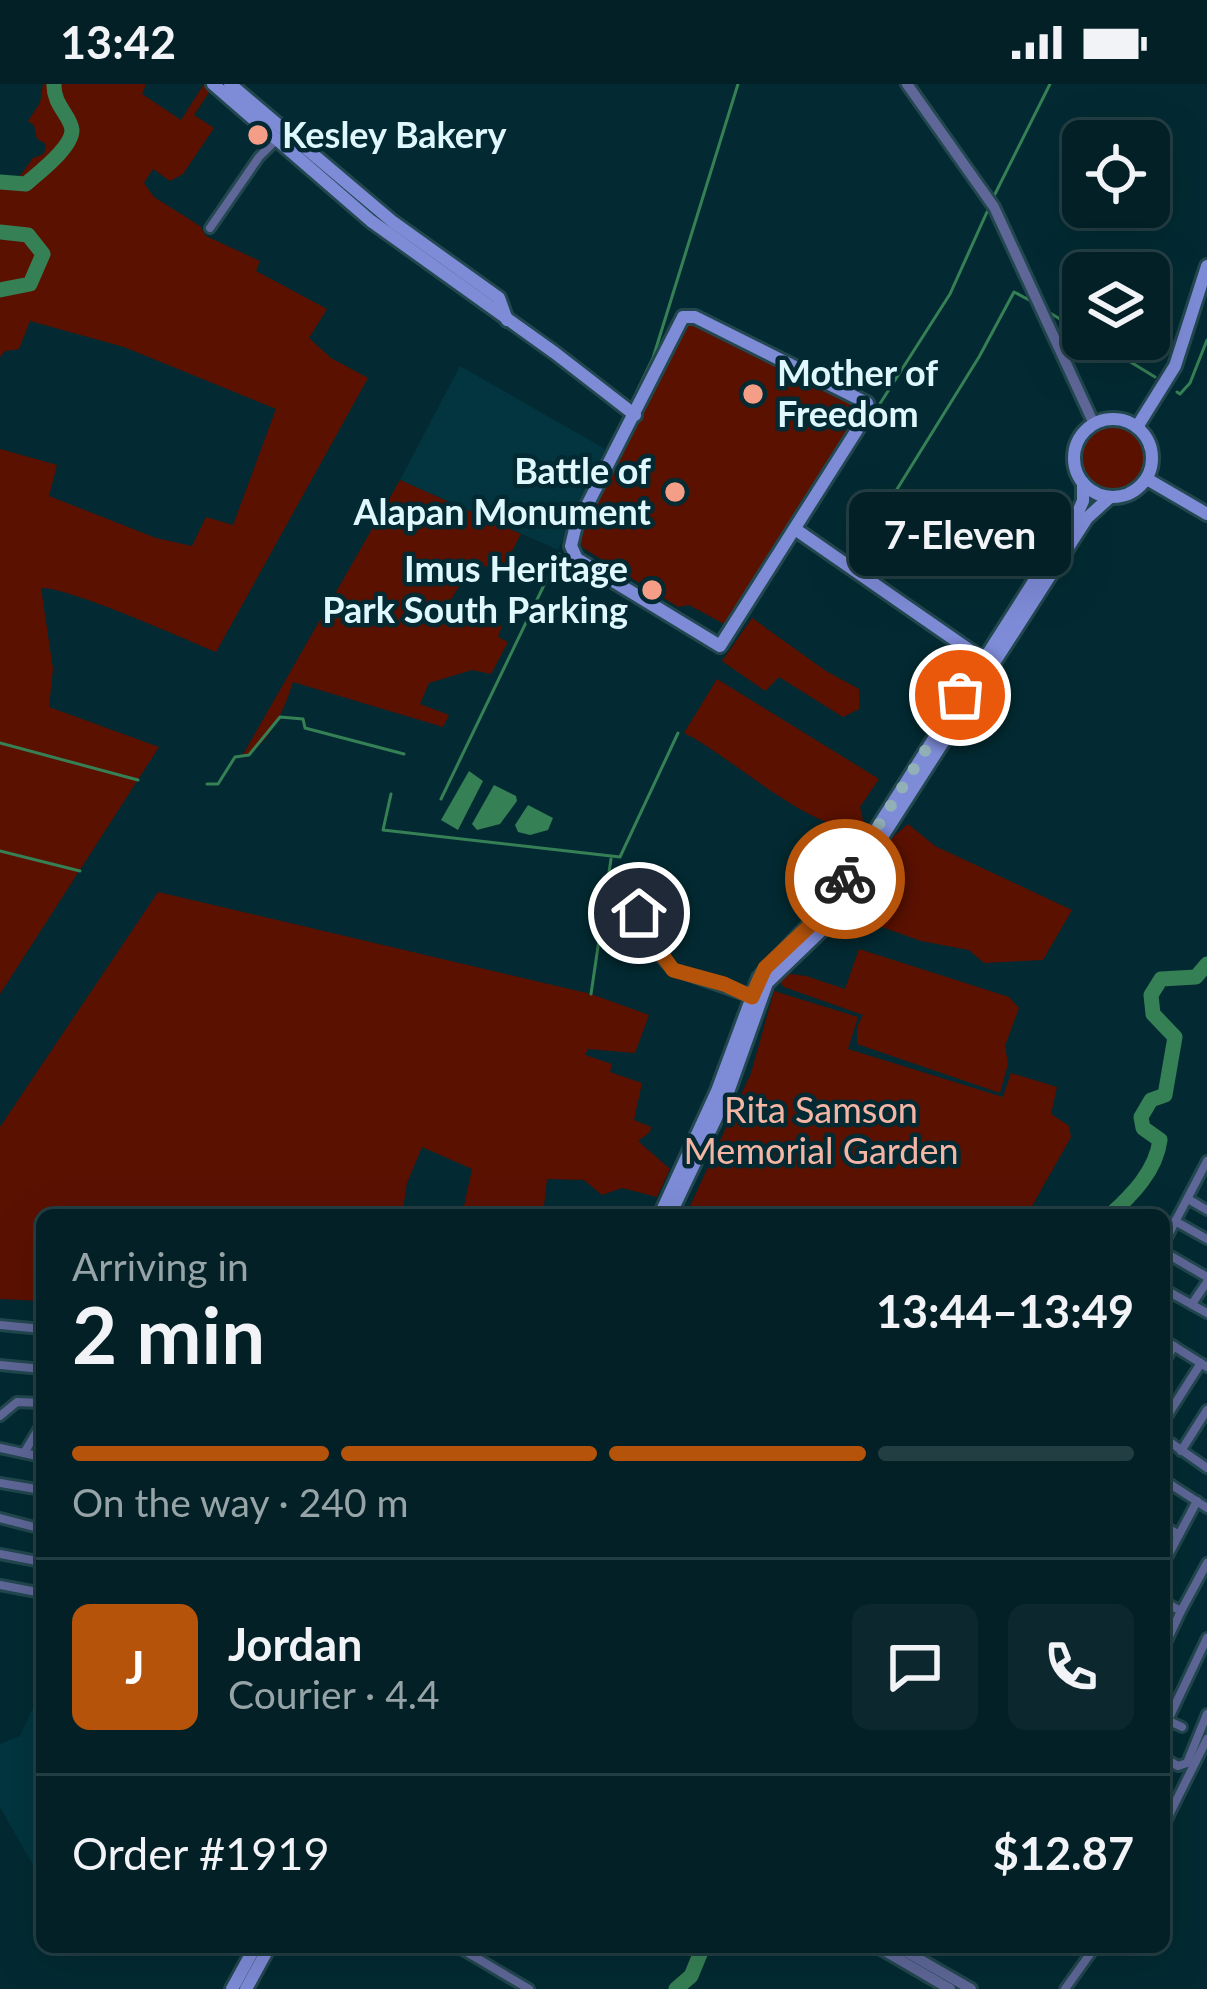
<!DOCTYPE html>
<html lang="en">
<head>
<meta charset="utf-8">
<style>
	:root { --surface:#022026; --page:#0c282e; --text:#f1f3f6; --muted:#96a3a7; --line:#233e43; --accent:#b45309 }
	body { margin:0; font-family:Lato,sans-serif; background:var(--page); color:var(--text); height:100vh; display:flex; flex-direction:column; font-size:45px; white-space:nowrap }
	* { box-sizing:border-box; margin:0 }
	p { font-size:39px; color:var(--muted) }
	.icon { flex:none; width:66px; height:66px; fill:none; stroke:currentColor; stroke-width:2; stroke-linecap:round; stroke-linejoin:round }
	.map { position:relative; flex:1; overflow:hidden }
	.sheet { position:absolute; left:36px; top:1125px; width:1134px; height:744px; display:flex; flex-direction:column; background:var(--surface); border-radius:18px; box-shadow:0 12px 48px #0002,0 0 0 3px var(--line) }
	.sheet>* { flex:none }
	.buttons { position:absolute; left:1062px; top:36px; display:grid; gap:24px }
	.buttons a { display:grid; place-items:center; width:108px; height:108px; border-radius:18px; background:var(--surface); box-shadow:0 12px 48px #0002,0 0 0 3px var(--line); font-size:60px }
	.pin { position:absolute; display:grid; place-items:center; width:102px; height:102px; color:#fff; margin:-51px; border:6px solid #fff; border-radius:50%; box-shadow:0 3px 12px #0007 }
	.courier { position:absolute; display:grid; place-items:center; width:120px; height:120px; margin:-60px; border:9px solid #b45309; border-radius:50%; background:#fff; color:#222; box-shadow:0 3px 15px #0007 }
	.bubble { position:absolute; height:84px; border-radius:18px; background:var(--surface); box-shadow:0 12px 48px #0002,0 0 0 3px var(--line); font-size:39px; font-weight:700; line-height:84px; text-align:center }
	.headline em { font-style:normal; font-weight:700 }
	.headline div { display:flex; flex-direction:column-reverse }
	.headline { display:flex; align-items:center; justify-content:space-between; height:204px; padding:0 36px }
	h1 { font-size:78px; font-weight:700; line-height:90px }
	.bar { display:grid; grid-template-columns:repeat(4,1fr); gap:18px 12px; align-content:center; height:144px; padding:0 36px }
	.bar i { height:15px; border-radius:9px; background:var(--line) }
	.bar .on { background:var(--accent) }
	.bar p { grid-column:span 4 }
	.line { display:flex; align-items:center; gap:30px; padding:0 36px; border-top:3px solid var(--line) }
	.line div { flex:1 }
	.round { display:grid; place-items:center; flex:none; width:126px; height:126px; border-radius:18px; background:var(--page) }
	.status { display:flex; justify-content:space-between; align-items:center; height:84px; padding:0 60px; background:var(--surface); direction:ltr }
	.status svg { height:33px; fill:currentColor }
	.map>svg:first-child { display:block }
</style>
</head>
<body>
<div class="status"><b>13:42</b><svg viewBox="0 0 49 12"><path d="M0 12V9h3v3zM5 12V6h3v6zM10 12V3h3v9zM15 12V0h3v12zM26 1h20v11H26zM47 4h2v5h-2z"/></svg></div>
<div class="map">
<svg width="1207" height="1905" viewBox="0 0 1207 1905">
	<rect width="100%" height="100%" fill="#032a32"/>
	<g fill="#02353f">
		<polygon points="460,282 605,365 558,466 400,396"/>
		<polygon points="42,1605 42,1797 0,1723 0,1660 20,1652"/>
	</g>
	<g fill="#5b1100">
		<path d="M 43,0 L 146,0 L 142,10 L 181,36 L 204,0 L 209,0 L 212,4 L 194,31 L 214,44 L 183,90 L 170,97 L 153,85 L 144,99 L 154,113 L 200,142 L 206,152 L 260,177 L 256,187 L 327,225 L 309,254 L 331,274 L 368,294 L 216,568 C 185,555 66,502 41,504 L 53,585 L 49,623 L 159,663 L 0,910 L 0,365 L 57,381 L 49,412 L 156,454 L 192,462 L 206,433 L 233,441 L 276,325 L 124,263 L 30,237 L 19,265 L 5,267 L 0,273 L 0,92 L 17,96 L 33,74 L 44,70 L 46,60 L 37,55 L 34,41 L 28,37 L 40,19 Z"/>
		<polygon points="689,237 864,325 726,541 689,521 678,523 583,464 579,456 647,322 682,241"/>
		<circle cx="1114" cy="375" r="32"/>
		<path d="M 400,396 L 521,450 L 501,488 L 474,478 L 447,522 L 470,535 L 474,530 L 502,542 L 498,553 L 508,558 L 491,590 L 472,586 L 429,599 L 420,620 L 449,631 L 443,643 L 293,598 C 284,626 269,662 241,674 Z"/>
		<polygon points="752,534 826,587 859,605 859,625 843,633 779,593 765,607 722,577"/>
		<path d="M 717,595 L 879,695 L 860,723 L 864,741 C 824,760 726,668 684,649 Z"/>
		<polygon points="908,740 935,762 1072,826 1043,876 984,879 969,866 921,857 851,832 882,773 880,764"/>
		<polygon points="158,808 591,910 649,931 635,969 588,965 585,971 612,980 610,988 642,999 634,1036 651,1043 650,1048 638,1057 670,1085 657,1113 622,1104 602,1111 584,1096 547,1095 543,1131 462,1131 472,1085 422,1063 407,1099 402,1131 42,1131 42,1217 0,1215 0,1043"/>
		<polygon points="859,865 1009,913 1019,924 1005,962 1008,980 1000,1009 857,960 857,943 863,931 784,903 779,897 783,889 806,892 845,905"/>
		<polygon points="774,907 858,933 848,965 1003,1013 1011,989 1057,1003 1051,1030 1069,1042 1071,1053 1027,1131 686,1131 751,989"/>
	</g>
	<g fill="#368055">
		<polygon points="469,687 483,697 458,746 441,736"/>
		<polygon points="494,701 516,712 517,717 500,740 477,746 472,740"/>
		<polygon points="528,721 553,734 548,746 530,751 518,748 515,741"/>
	</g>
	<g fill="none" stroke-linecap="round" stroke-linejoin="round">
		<g stroke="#368055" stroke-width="3">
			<polyline points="994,112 1050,0"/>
			<polyline points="1050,229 1083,249"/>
			<polyline points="1093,255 1155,293"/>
			<polyline points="637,307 653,274 738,0"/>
			<polyline points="1177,308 1180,310 1190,299 1207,256"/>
			<polyline points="874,329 950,210 987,128"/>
			<polyline points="617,349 625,332"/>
			<polyline points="868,452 979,273 1014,208 1031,217"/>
			<polyline points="0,659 138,696"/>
			<polyline points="207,700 218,700 235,673 249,671 280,633 303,635 305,644 404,670"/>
			<polyline points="391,710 383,746 620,773 678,649"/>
			<polyline points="441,715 559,470"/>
			<polyline points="0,767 80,787"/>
			<polyline points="591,910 611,775"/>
		</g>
		<g stroke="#368055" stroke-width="15">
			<path d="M 0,98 L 26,100 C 38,89 72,64 72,46 C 71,32 53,21 54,0"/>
			<polyline points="0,148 28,151 43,170 30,200 0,206"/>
			<path d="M 1110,1131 C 1132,1111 1156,1087 1160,1056 L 1143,1044 L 1141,1033 L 1151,1016 L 1165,1011 L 1175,953 L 1153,930 L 1151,911 L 1161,895 L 1196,893 L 1207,880"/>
			<polyline points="676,1905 691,1892 703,1863"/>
		</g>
		<g stroke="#22474f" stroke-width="14">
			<g id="minor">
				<polyline points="210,144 259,73 275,57"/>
				<path d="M 642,817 C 637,839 654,870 672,884 C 677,888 741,909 754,914"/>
				<polyline points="1188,1115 1207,1126"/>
				<polyline points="1175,1137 1207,1155"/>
				<polyline points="1164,1159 1207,1077"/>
				<polyline points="1164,1168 1207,1193"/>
				<polyline points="1164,1205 1207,1229"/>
				<polyline points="1192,1220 1207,1198"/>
				<polyline points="0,1241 42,1245"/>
				<polyline points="1164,1256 1207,1283"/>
				<polyline points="1164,1278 1174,1262"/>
				<polyline points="0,1281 42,1285"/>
				<polyline points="0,1332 17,1318 42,1319"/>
				<polyline points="1164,1337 1201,1279"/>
				<polyline points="1164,1354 1207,1384"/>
				<polyline points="0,1364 42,1373"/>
				<polyline points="1181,1367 1207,1326"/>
				<polyline points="24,1369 42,1339"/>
				<polyline points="1164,1396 1207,1424"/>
				<polyline points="0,1399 42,1406"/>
				<polyline points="0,1434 42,1445"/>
				<polyline points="1164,1442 1179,1451"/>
				<polyline points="0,1470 42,1478"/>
				<polyline points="1164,1479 1197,1417"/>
				<polyline points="0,1501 42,1509"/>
				<polyline points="1164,1518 1181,1527 1164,1563"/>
				<polyline points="1181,1527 1207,1479"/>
				<polyline points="1165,1635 1182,1643"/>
				<polyline points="1168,1636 1207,1554"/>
				<polyline points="1164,1674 1178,1682 1187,1679 1207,1630"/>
				<polyline points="1164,1741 1207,1655"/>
				<polyline points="458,1863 529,1905"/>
				<polyline points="1065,1905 1095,1863"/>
			</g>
		</g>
		<g stroke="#22474f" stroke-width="16">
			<g id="tertiary">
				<polyline points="907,0 994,123 1094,340"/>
				<polyline points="878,1863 950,1905"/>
				<polyline points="898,1863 971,1905"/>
			</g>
		</g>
		<g stroke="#22474f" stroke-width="18">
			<g id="secondary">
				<polyline points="213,0 371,137 555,269 635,331"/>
				<polyline points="230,0 393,138 499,214 507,236"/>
				<polygon points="683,233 695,233 867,319 869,327 720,562 577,475 571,462 575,445"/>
				<circle cx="1113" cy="374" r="39"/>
				<polyline points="1137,343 1175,282 1207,182"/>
				<polyline points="1147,395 1207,430"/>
				<polyline points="795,445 991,581"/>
				<polyline points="660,1131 717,1007 759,894 828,821 1078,428 1083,417 1083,399"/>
				<polyline points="670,1131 727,1011 767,899 823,845 1087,434 1109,414"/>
				<polyline points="232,1905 255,1863"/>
				<polyline points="246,1905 269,1863"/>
			</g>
		</g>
		<use href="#minor" stroke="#5e6797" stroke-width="8"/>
		<use href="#tertiary" stroke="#5e6797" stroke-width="10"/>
		<use href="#secondary" stroke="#7e8cd8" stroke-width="12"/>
	</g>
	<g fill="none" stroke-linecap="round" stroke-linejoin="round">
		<polyline stroke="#92b0b7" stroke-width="12" stroke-dasharray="0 21.6" points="845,795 960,611"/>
		<polyline stroke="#b45309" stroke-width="15" points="639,829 641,841 673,886 724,900 752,913 765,884 818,834 845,795"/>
	</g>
	<g fill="#f49e88" stroke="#032a32" stroke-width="4.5">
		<circle cx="258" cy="51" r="12"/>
		<circle cx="753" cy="310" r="12"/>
		<circle cx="675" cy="408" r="12"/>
		<circle cx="652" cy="506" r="12"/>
	</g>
	<g text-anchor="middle" stroke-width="9" stroke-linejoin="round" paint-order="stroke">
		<g font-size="36" font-weight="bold" fill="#dff8fe" stroke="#032a32" text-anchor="start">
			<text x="282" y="64">Kesley Bakery</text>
			<text x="777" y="302">Mother of<tspan x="777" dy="41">Freedom</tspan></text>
			<text x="651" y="400" text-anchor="end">Battle of<tspan x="651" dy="41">Alapan Monument</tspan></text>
			<text x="628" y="498" text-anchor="end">Imus Heritage<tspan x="628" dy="41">Park South Parking</tspan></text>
		</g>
		<g font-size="36" fill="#f5b5a4" stroke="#032a32">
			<text x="821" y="1039">Rita Samson<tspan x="821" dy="41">Memorial Garden</tspan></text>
		</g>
	</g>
</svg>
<div class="buttons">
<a><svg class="icon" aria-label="locate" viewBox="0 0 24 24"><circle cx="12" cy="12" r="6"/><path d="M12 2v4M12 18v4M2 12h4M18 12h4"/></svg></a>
<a><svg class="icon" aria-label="layers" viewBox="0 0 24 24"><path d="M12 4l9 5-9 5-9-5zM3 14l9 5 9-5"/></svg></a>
</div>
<div class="pin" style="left:960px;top:611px;background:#ea580c"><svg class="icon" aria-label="bag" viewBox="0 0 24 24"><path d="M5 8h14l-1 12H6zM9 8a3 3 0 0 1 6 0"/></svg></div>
<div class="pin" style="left:639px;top:829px;background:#1f2937"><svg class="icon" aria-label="home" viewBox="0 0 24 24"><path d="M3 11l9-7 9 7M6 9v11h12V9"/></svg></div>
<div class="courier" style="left:845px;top:795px"><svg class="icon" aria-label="bike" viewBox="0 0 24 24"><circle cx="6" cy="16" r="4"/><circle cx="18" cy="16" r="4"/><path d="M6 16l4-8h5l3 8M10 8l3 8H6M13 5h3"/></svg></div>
<div class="bubble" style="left:849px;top:408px;width:222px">7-Eleven</div>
<section class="sheet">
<div class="headline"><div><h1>2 min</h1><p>Arriving in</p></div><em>13:44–13:49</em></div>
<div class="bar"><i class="on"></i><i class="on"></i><i class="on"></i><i></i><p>On the way · 240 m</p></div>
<div class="line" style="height:216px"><b class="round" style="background:var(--accent);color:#fff">J</b><div><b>Jordan</b><p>Courier · 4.4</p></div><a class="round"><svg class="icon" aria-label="chat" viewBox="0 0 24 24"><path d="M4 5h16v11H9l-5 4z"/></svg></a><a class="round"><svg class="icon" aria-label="phone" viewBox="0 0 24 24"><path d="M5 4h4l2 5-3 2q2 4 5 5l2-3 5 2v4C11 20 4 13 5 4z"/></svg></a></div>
<div class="line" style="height:156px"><div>Order #1919</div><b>$12.87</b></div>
</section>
</div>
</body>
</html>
